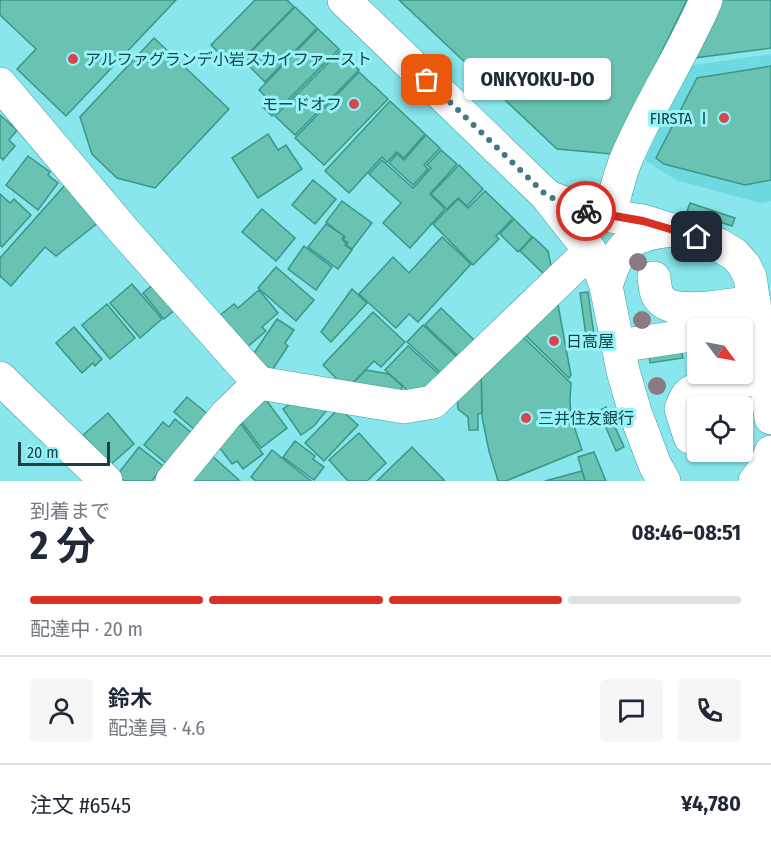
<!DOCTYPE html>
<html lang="ja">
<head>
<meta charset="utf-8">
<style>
	:root { --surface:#fff; --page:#f6f6f7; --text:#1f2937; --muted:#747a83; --line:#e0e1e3; --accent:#d93025 }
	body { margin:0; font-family:"Fira Sans Condensed","Noto Sans JP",sans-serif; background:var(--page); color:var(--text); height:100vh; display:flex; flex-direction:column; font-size:22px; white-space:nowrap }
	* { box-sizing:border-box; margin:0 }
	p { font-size:20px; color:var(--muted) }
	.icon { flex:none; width:33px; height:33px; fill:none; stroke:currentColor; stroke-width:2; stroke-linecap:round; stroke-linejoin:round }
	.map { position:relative; height:481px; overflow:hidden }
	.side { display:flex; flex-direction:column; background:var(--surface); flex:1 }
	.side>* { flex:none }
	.needle { width:39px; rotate:122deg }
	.tools { position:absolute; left:687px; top:318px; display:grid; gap:12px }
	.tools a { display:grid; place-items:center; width:66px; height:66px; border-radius:6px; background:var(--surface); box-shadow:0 2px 4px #0004; font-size:30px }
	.scale { position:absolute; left:18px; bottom:15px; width:92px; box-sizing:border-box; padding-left:6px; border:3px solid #1a4245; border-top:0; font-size:16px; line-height:21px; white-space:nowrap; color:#1a4245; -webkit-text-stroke:4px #95f3f9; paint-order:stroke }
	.pin { position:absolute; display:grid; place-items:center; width:51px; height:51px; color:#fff; margin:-26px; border-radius:12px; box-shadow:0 3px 9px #0006 }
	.courier { position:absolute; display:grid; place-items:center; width:60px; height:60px; margin:-30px; border:4px solid #d93025; border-radius:50%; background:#fff; color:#222; box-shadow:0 2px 8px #0007 }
	.bubble { position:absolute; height:42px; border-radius:6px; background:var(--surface); box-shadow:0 2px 4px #0004; font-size:20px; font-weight:700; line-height:42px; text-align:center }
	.head em { font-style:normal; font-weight:700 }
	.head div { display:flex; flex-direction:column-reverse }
	.head { display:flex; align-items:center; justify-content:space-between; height:102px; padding:0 30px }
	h1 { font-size:39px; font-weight:700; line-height:45px }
	.bar { display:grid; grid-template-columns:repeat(4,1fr); gap:9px 6px; align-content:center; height:72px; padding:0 30px }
	.bar i { height:8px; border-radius:4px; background:var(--line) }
	.bar .active { background:var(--accent) }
	.bar p { grid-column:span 4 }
	.line { display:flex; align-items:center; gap:15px; padding:0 30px; border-top:2px solid var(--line) }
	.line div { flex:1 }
	.round { display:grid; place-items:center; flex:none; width:63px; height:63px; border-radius:6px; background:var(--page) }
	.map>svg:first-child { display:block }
</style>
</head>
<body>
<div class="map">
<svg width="771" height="481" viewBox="0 0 771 481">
	<rect width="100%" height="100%" fill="#88e6ec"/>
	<polygon fill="#6fd9e0" points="771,54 771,201 760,203 676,180 645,160 688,66"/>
	<g fill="#69c2b2" stroke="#3a9687" stroke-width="1.5">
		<polygon points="0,0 176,0 66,116 17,69 36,49 0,15"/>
		<polygon points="255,0 287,0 294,7 234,68 211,45"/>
		<polygon points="399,0 687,0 612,154 557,149"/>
		<polygon points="722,0 771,0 771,48 694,58"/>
		<polygon points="295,7 317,28 265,82 243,60"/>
		<polygon points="318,29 339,49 272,116 262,106 269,100 259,90"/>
		<polygon points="154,38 229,109 155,188 117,178 92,154 80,117"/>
		<polygon points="340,51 359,70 295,135 275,116"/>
		<polygon points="771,66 771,180 745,185 664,164 656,158 697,78"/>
		<polygon points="359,72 388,99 324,165 295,138"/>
		<polygon points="390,101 425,134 404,158 397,152 387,162 382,157 349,193 325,171"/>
		<polygon points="0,115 17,130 9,140 15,146 3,160 0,157"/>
		<polygon points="268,134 278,150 286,145 302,169 258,198 232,158"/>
		<polygon points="426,135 440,148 424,165 428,169 413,185 389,163 397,154 404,160"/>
		<polygon points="441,150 457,164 430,194 445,209 410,248 383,223 401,203 369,174 382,160 413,188 431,168 427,165"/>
		<polygon points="28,156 50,172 48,175 58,183 38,210 6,185"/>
		<polygon points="459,165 483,189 467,206 458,198 447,209 431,194"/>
		<polygon points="313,180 336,199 315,224 292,205"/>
		<polygon points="66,184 99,222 56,256 45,247 11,286 0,276 0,258"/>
		<polygon points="485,191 513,218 496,236 499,239 473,265 433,224 458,199 468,208"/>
		<polygon points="0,194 10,203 14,199 31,215 2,247 0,245"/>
		<polygon points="342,201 372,223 352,249 346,245 348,243 343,239 345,237 326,222"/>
		<polygon points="690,203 735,218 732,226 687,211"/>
		<polygon points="262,209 295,238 276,261 242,232"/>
		<polygon points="514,219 532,237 518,252 500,234"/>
		<polygon points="326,224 344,236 342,239 346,243 345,245 352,250 338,269 308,247"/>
		<polygon points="442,237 471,264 418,322 409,314 396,328 359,294 393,257 409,273"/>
		<polygon points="533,237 548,251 552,270 546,276 520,251"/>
		<polygon points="304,246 332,267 316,290 288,269"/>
		<polygon points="276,267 314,300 296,321 258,288"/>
		<polygon points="156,282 177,308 164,319 143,293"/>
		<polygon points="132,284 162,319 140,338 110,303"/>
		<polygon points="352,289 367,303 331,342 321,332"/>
		<polygon points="259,290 278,313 262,327 266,331 246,348 219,316 234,304 238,308"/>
		<polygon points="588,292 594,335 586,336 580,293"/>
		<polygon points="556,294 571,375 569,378 520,330"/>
		<polygon points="107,304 135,338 110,359 82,325"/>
		<polygon points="441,308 475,341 459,357 425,325"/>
		<polygon points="373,312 405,342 381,367 374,361 347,389 323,365"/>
		<polygon points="277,319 294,330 285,343 288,346 271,372 250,359"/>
		<polygon points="423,325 458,358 443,375 407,342"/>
		<polygon points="74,327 102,359 95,366 93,363 82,373 56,343"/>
		<polygon points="518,332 571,383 570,400 571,417 582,450 506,481 498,481 489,451 482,417 481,368"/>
		<polygon points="408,346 440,375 415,397 385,370"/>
		<polygon points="681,350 683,358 650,363 649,355"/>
		<polygon points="366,370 389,374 402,386 400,397 353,383"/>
		<polygon points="481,370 482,413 478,414 478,430 469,430 468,417 458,409 457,394"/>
		<polygon points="263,396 287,428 261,448 237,416"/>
		<polygon points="187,397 209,415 196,431 174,412"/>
		<polygon points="297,399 330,406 314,426 301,435 283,409"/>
		<polygon points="606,407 624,447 616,451 599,411"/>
		<polygon points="339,408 358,425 324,461 305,443"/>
		<polygon points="108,413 134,444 109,466 83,435"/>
		<polygon points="175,419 192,433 167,464 144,445 163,422 169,427"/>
		<polygon points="241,424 263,454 243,469 237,461 232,464 216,443"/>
		<polygon points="359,433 386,463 367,481 348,481 329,460"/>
		<polygon points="295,441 315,456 313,459 324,467 314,480 283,457"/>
		<polygon points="139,447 163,466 152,481 125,481 117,475"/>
		<polygon points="412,447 445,481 377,481"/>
		<polygon points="272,450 311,481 256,481 251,477"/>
		<polygon points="594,452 606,481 585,481 578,457"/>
		<polygon points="210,454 240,481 196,481 191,476"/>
		<polygon points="582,471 585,481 545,481"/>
	</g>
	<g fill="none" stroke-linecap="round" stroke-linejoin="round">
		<g stroke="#399ca2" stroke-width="34">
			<g id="minor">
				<polyline points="344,0 547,196 590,251 599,267 606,286 623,371 635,412 655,465 664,481"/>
				<polyline points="0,84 123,230 259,383"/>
				<polyline points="548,197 590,213 643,221 719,245 734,254 744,265 750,277 771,418"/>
				<path d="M 610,215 C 615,195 619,175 627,157 C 650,103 683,54 706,0"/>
				<path d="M 654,278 C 655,283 655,291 658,296 C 671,319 731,304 754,302"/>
				<path d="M 606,286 C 619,244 629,234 673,230"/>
				<polyline points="618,346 698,334"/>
				<polyline points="0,378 106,481"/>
				<path d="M 690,437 L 681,409 C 683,405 684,400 687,396 C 698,381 746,381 765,378"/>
				<polyline points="172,481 226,415 259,383 404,407 433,402 590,251"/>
				<polyline points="755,481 765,468 771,452"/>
			</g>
		</g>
		<use href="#minor" stroke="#fff" stroke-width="33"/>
	</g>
	<g fill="#8b7a82">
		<circle cx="638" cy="262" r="9"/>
		<circle cx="642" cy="320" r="9"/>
		<circle cx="657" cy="386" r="9"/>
	</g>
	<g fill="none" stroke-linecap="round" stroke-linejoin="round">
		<polyline stroke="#407b7f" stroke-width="6" stroke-dasharray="0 10.8" points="427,80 547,196 586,211"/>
		<polyline stroke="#d93025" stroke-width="8" points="586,211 643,221 697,237"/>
	</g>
	<g fill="#d64650" stroke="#95f3f9" stroke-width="2">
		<circle cx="73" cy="59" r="6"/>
		<circle cx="354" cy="104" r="6"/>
		<circle cx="724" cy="118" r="6"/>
		<circle cx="554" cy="341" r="6"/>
		<circle cx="526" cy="418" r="6"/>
	</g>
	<g text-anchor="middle" stroke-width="6" stroke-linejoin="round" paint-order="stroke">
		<g font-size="16" fill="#1a4245" stroke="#95f3f9" text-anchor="start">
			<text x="85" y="65">アルファグランデ小岩スカイファースト</text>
			<text x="342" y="110" text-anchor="end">モードオフ</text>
			<text x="712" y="124" text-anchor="end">FIRSTA Ⅰ</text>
			<text x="566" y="347">日高屋</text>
			<text x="538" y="424">三井住友銀行</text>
		</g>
	</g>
</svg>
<div class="tools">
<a><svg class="needle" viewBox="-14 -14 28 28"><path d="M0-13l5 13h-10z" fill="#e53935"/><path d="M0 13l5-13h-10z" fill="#747a83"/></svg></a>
<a><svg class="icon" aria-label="locate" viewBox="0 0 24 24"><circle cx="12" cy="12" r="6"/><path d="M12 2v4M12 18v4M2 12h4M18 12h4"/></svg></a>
</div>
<div class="scale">20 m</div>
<div class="pin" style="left:427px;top:80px;background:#ea580c"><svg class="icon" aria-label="bag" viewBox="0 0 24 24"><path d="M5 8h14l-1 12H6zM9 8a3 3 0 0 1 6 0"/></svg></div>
<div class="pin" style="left:697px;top:237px;background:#1f2937"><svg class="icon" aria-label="home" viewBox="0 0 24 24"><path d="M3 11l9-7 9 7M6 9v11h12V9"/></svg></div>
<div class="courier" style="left:586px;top:211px"><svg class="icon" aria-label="bike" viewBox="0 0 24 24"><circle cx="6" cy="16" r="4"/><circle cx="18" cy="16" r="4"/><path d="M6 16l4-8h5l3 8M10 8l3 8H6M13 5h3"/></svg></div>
<div class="bubble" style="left:464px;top:58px;width:147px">ONKYOKU-DO</div>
</div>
<section class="side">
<div class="head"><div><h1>2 分</h1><p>到着まで</p></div><em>08:46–08:51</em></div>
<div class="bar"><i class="active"></i><i class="active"></i><i class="active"></i><i></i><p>配達中 · 20 m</p></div>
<div class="line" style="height:108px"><a class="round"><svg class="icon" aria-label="person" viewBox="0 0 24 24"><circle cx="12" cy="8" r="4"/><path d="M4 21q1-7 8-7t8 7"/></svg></a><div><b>鈴木</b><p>配達員 · 4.6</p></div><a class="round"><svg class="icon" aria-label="chat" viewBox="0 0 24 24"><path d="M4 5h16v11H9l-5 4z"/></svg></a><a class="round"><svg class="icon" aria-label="phone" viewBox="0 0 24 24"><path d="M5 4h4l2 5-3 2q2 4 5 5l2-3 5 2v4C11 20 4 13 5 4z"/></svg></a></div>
<div class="line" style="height:78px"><div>注文 #6545</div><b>¥4,780</b></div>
</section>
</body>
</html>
